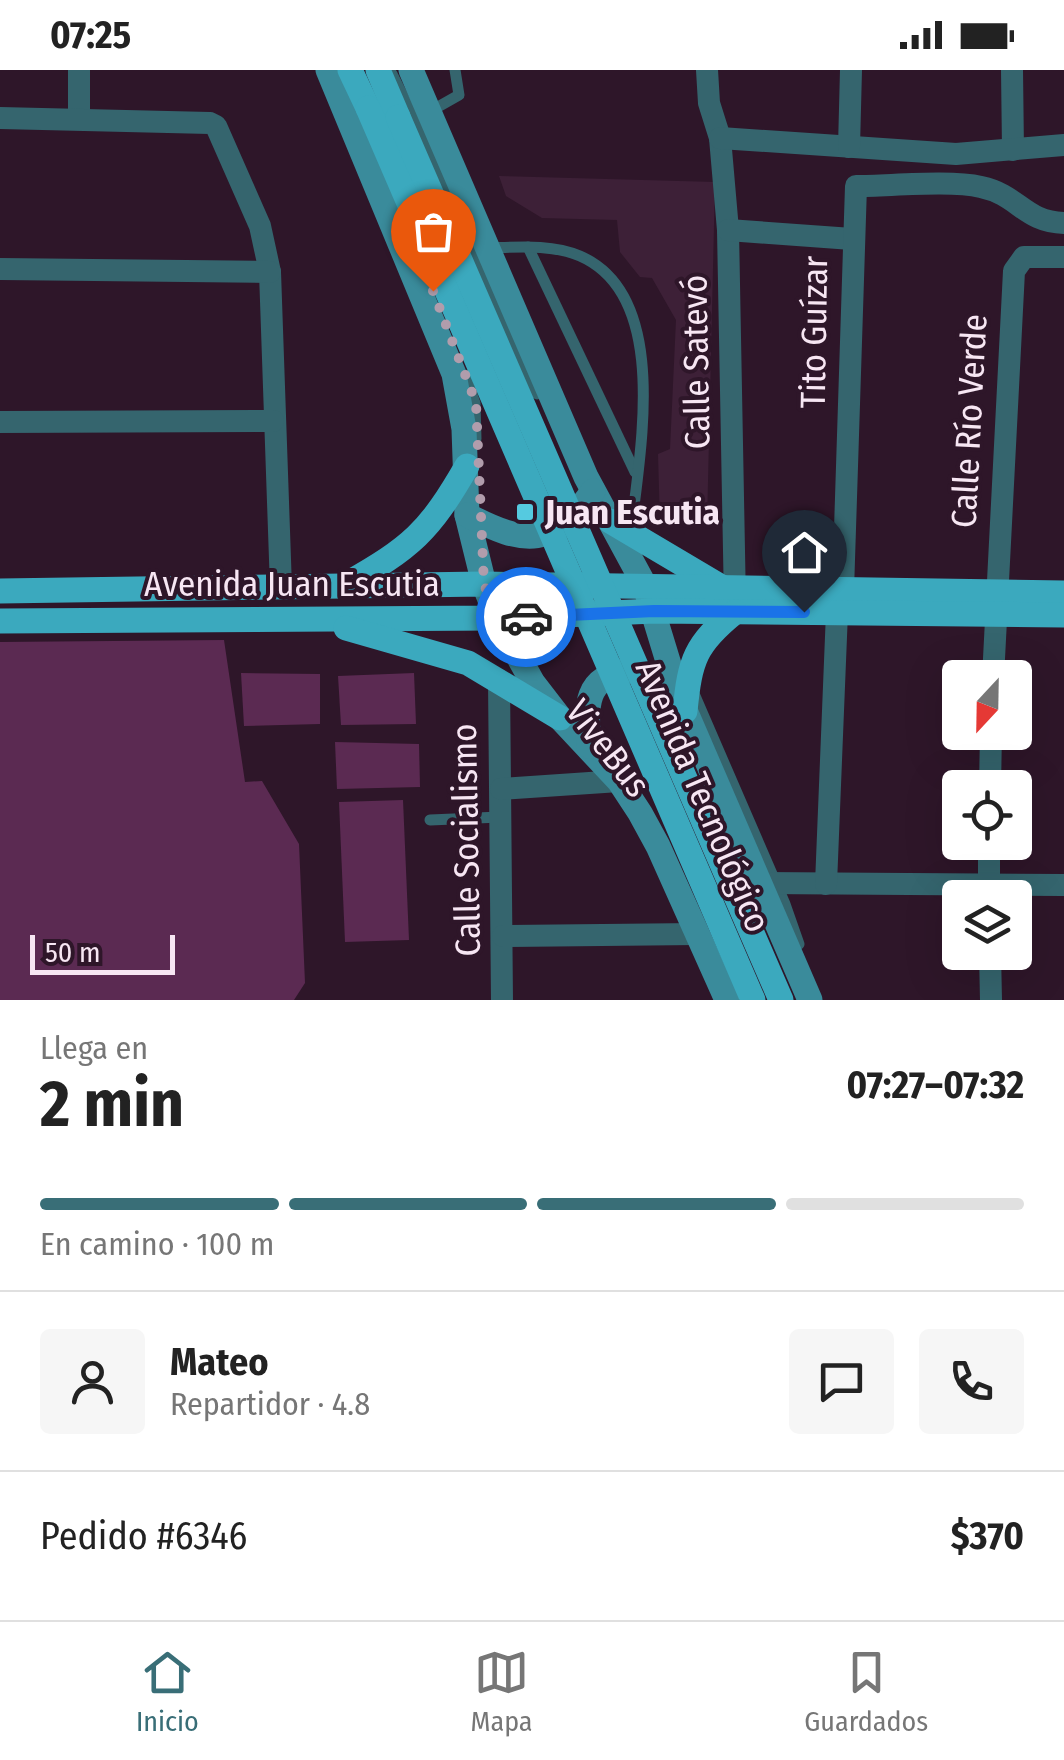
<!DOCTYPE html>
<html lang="es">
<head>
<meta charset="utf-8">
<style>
	:root { --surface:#fff; --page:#f6f6f6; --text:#222; --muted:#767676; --line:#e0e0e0; --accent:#396e77 }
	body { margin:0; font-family:"Fira Sans Condensed",sans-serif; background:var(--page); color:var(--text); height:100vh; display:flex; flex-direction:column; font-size:38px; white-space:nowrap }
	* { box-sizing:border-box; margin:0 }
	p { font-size:32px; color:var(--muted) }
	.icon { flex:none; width:55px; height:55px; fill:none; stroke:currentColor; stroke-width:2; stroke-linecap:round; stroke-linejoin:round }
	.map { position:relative; height:930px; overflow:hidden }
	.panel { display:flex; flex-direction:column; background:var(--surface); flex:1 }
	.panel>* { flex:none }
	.needle { width:65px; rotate:202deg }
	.fabs { position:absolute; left:942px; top:590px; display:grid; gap:20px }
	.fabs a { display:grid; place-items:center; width:90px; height:90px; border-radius:10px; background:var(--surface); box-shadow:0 10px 40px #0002; font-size:50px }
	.scale { position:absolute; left:30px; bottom:25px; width:145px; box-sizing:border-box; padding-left:10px; border:5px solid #f7e6f3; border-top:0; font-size:28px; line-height:35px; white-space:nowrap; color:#f7e6f3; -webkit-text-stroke:8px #2e1629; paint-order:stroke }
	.pin { position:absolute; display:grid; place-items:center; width:85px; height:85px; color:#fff; margin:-102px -42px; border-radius:50% 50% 50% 0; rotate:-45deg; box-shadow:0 0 10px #0007 }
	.pin .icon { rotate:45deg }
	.courier { position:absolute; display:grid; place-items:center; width:100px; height:100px; margin:-50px; border:8px solid #1a73e8; border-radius:50%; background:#fff; color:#222; box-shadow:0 2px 12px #0007 }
	.headline em { font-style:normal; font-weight:700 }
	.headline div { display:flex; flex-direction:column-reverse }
	.headline { display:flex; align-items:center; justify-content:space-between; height:170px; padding:0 40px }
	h1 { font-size:65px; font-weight:700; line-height:75px }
	.bar { display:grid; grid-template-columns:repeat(4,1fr); gap:15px 10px; align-content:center; height:120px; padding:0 40px }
	.bar i { height:12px; border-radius:8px; background:var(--line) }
	.bar .active { background:var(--accent) }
	.bar p { grid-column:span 4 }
	.line { display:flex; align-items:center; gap:25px; padding:0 40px; border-top:2px solid var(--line) }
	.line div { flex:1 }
	.round { display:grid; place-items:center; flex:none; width:105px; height:105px; border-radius:10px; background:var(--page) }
	.status { display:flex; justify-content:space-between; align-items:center; height:70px; padding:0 50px; background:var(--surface); direction:ltr }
	.status svg { height:28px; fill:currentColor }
	.tab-bar { display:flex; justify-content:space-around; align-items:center; height:140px; border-top:2px solid var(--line); background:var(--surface); font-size:28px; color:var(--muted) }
	.tab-bar a { display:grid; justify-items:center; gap:5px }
	.tab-bar .active { color:var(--accent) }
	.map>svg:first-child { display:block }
</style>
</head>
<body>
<div class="status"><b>07:25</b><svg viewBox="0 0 49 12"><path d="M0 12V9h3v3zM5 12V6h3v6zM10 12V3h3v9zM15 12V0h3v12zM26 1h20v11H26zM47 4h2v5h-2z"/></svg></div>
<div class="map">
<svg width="1064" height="930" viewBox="0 0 1064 930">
	<rect width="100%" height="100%" fill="#2e1629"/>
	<polygon fill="#3d2037" points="499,106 715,112 707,455 660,453 658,384 670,379 676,250 652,208 640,207 620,182 617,150 542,148 506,126"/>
	<g fill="#5b2a52">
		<polygon points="224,570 245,712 262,711 299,774 305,913 294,930 0,930 0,572"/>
		<polygon points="241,603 320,604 320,654 244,656"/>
		<polygon points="414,603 416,654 341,655 338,606"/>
		<polygon points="335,672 419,674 420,717 337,719"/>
		<polygon points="403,730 409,870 345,872 339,732"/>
	</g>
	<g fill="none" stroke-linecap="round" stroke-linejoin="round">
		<g stroke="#35656e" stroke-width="11">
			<polyline points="392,4 440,101 537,324"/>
			<polyline points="429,42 459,25 455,0"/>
			<polyline points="528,177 635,402"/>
			<path d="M 489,178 C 519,177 552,174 580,186 C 672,226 639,384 631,462"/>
			<polyline points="465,305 475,333 476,369"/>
			<polyline points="692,619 785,834 799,874"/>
			<polyline points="430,750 500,747"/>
		</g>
		<g stroke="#35656e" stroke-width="22">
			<polyline points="707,0 709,33 720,68 728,160 735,534"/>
			<polyline points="1012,0 1013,80"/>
			<polyline points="79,47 79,0"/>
			<polyline points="0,48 210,53 216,56 260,156 270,202 281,518"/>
			<polyline points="720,68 956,84 1064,75"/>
			<polyline points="849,77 851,0"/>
			<polyline points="728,160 852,169"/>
			<polyline points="0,199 270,202"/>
			<polyline points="0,352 273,351"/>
			<polyline points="993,608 1014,201 1024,187 1064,187"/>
			<polyline points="499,610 502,930"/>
			<polyline points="990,718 991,662"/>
			<polyline points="501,719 619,711"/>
			<polyline points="760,813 1064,815"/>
			<path d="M 826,814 L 837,542 L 843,521 L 856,116 C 890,116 950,110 981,117 C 1019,125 1024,152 1064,153"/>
			<polyline points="989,828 989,772"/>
			<polyline points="503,866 697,864"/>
			<polyline points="990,882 991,930"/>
		</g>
		<g stroke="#3a8b9b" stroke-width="25">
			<polyline points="328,0 454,304 464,359 467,445 484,514 497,548 533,613 560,648 619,711 640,743 658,776 727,930"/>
			<polyline points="411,0 586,407 645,516 678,624 810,930"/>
			<path d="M 467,445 C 526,476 553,477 593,421"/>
			<path d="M 589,676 C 586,637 583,606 631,600"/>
		</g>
		<g stroke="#3ba9be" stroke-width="25">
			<polyline points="350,0 368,38"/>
			<polyline points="378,0 398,47"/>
			<polyline points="610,451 723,518"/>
			<path d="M 345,515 C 412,477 429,462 467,396"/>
			<polyline points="0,521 484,514 1064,523"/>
			<polyline points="0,551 497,548 654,541 1064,545"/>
			<polyline points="346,558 468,593 560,648"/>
			<path d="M 685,641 C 690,590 695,574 735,542"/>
		</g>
		<g stroke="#3ba9be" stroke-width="25">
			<polyline points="368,38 753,930"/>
			<polyline points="398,47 781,930"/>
		</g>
	</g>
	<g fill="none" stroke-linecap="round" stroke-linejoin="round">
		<polyline stroke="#b19dac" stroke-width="10" stroke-dasharray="0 18" points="433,221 476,333 484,514 497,548 526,547"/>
		<polyline stroke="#1a73e8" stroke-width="12" points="526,547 654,541 804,542"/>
	</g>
	<rect fill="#55cae0" stroke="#2e1629" stroke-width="4" x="515" y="432" width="20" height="20" rx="5"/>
	<g text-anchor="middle" stroke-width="8" stroke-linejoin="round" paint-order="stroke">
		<g font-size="35" fill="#f7e6f3" stroke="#2e1629">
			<text transform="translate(814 262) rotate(-89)" y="12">Tito Guízar</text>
			<text transform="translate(696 292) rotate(-91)" y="12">Calle Satevó</text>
			<text transform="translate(969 351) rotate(-87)" y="12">Calle Río Verde</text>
			<text x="292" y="526">Avenida Juan Escutia</text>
			<text transform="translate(608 678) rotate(52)" y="12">ViveBus</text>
			<text transform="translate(703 726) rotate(67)" y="12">Avenida Tecnológico</text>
			<text transform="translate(466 770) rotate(-91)" y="12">Calle Socialismo</text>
		</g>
		<g font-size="35" font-weight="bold" fill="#f7e6f3" stroke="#2e1629" text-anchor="start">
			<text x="545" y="454">Juan Escutia</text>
		</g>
	</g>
</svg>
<div class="fabs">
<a><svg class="needle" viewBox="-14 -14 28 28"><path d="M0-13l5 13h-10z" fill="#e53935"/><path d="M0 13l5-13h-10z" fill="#767676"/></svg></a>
<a><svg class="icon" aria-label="locate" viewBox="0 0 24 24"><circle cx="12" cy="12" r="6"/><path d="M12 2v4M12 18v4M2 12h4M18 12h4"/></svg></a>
<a><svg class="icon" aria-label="layers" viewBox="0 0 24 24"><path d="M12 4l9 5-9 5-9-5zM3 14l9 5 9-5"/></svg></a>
</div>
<div class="scale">50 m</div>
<div class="pin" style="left:433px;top:221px;background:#ea580c"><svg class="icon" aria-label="bag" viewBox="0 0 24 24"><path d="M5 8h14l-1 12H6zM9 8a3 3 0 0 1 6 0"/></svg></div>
<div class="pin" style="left:804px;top:542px;background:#1f2937"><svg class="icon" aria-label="home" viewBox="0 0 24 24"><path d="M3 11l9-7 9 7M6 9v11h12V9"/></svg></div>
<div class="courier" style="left:526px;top:547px"><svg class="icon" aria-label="car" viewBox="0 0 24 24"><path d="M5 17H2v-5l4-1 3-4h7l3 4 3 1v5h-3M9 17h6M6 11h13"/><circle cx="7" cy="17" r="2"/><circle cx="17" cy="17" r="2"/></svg></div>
</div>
<section class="panel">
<div class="headline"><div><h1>2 min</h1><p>Llega en</p></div><em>07:27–07:32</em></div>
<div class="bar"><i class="active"></i><i class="active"></i><i class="active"></i><i></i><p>En camino · 100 m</p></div>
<div class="line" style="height:180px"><a class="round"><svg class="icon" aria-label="person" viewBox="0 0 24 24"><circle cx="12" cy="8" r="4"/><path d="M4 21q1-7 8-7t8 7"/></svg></a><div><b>Mateo</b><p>Repartidor · 4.8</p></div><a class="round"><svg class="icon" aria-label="chat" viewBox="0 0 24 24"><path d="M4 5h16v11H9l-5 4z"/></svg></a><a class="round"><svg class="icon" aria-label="phone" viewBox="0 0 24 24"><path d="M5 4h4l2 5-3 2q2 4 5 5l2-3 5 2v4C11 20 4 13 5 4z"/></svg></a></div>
<div class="line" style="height:130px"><div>Pedido #6346</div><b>$370</b></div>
</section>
<nav class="tab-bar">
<a class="active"><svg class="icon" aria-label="home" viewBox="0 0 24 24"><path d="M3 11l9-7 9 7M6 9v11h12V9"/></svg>Inicio</a>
<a><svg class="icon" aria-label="map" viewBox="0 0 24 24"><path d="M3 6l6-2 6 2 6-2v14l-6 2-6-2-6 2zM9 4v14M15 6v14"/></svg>Mapa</a>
<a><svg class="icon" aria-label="saved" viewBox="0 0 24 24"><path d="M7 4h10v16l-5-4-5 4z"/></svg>Guardados</a>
</nav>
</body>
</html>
